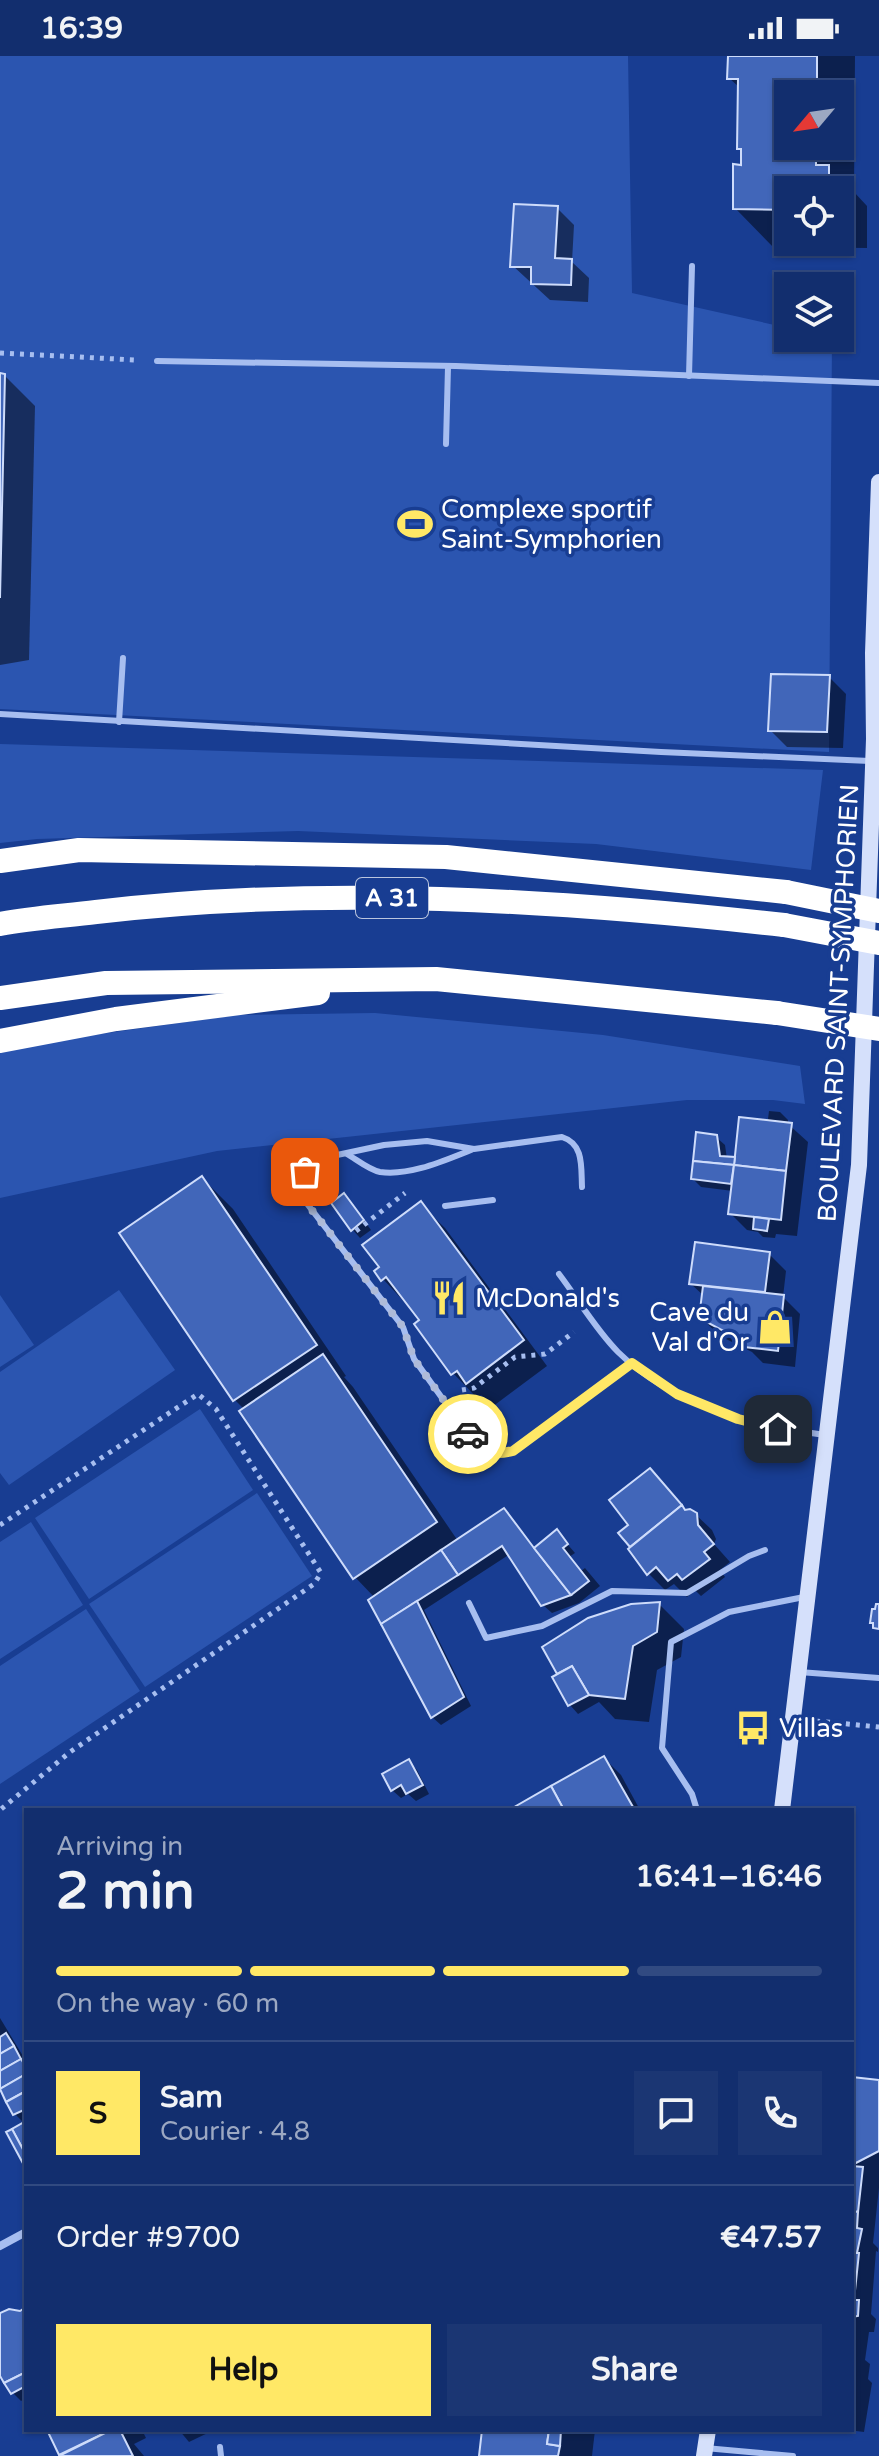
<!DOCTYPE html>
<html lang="en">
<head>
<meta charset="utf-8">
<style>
	:root { --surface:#122e6e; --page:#1b3673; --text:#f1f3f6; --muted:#9ca8c2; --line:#314a81; --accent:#ffe866 }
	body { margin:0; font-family:"Varela Round",sans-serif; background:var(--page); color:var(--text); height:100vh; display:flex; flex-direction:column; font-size:30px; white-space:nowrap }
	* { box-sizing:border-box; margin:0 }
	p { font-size:26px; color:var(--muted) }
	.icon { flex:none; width:44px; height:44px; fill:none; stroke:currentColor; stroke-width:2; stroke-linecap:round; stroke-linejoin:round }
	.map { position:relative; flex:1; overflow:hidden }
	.sheet { position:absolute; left:24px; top:1752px; width:830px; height:624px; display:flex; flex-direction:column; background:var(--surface); border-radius:0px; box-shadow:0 2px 6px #0004,0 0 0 2px var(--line) }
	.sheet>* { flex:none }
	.needle { width:52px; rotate:241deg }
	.fabs { position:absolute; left:774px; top:24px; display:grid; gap:16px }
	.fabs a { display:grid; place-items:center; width:80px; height:80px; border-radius:0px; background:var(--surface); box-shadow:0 2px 6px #0004,0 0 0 2px var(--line); font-size:40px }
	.pin { position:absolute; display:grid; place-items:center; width:68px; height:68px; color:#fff; margin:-34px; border-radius:16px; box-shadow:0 4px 12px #0006 }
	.courier { position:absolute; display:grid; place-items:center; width:80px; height:80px; margin:-40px; border:6px solid #ffe866; border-radius:50%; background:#fff; color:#222; box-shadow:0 2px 10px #0007 }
	.head em { font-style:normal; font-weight:700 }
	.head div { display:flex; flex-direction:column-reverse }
	.head { display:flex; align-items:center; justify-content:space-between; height:136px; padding:0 32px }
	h1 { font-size:52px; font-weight:700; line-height:60px }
	.bar { display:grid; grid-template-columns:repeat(4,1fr); gap:12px 8px; align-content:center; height:96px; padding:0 32px }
	.bar i { height:10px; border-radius:6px; background:var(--line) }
	.bar .current { background:var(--accent) }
	.bar p { grid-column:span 4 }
	.line { display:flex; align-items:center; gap:20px; padding:0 32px; border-top:2px solid var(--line) }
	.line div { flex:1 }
	.round { display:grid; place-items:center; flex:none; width:84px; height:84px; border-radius:0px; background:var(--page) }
	.cta { display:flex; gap:16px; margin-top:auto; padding:16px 32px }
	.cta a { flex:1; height:92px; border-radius:0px; background:var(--accent); color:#111; font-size:32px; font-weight:700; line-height:92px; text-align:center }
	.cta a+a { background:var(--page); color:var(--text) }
	.status { display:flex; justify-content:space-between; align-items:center; height:56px; padding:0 40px; background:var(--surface); direction:ltr }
	.status svg { height:22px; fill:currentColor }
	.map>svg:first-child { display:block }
</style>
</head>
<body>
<div class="status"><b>16:39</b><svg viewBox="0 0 49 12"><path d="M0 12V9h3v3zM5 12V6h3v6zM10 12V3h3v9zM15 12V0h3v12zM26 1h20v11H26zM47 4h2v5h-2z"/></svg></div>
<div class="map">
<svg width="879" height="2400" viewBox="0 0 879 2400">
	<rect width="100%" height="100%" fill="#183d92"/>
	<g fill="#2b55b0">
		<polygon points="0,0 628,0 632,237 788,272 788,282 832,282 829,696 0,653"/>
		<polygon points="0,688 33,689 823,714 811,814 596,788 298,775 37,783 0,787"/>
		<polygon points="375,957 603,979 800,1010 805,1048 773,1044 687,1044 217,1095 0,1142 0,992 236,959"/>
		<polygon points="119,1234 175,1314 9,1429 0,1417 0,1316"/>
		<polygon points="0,1239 34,1289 0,1311"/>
		<polygon points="200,1353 253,1434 89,1543 35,1462"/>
		<polygon points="257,1437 312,1520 145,1631 89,1548"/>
		<polygon points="31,1466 83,1549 0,1603 0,1486"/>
		<polygon points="86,1553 140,1635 0,1728 0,1610"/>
	</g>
	<g fill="#0007" fill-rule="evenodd">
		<path d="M 730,0 L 855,0 L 854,136 L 867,150 L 867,192 L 773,191 L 735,152 L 743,96 L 739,92 L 740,32 L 729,22 ZM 788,38 L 840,38 L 840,90 L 788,90 ZM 788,134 L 840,134 L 840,186 L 788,186 Z"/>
		<polygon points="557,152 574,169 572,206 589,222 588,246 550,244 513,210"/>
		<polygon points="0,319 4,319 35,350 29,604 0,609"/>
		<polygon points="829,621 846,638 843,692 787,691 770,674"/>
		<polygon points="769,1055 780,1056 788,1064 788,1068 808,1086 797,1180 776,1178 775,1182 763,1181 758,1176 747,1174 730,1157 733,1135 701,1131 693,1123 716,1081 725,1089 727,1103 734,1103 772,1067 768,1063"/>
		<polygon points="202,1122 233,1153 346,1320 344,1321 353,1331 458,1485 512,1463 535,1494 557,1476 575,1497 569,1501 581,1515 585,1512 600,1530 579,1547 552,1557 543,1549 510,1498 424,1554 471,1650 441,1669 432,1661 375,1542 355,1521 245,1354 235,1344"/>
		<polygon points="352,1148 371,1174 360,1182 352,1173"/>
		<polygon points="420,1148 445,1172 547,1310 492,1351 481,1339 477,1342 453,1317 422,1265 383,1223"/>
		<path d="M 769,1198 L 786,1215 L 783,1241 L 800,1258 L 795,1311 L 763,1307 L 752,1296 L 718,1279 L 701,1261 L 704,1240 L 691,1228 ZM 737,1231 L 763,1234 L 763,1237 L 739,1237 Z"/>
		<polygon points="666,1431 687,1456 694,1457 712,1474 716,1483 714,1488 730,1506 720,1514 725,1521 701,1540 695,1534 687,1541 674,1528 665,1534 648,1517 621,1477"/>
		<polygon points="659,1548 684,1573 681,1601 657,1614 649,1666 615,1663 599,1646 578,1658 570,1649 554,1622 560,1619 545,1592"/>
		<polygon points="604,1702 621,1719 640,1754 513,1754"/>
		<polygon points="408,1706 417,1714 429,1738 416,1745 408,1738 401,1742 392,1734"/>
		<polygon points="0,1962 26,2005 26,2109 25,2068 15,2058 0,2031"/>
		<polygon points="852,2023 879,2026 879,2132 873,2187 878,2192 878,2196 876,2195 871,2258 876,2263 874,2276 869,2276 865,2304 870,2308 868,2323 872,2327 864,2376 848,2374 852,2374"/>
		<polygon points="26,2253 26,2342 21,2345 13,2337 0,2316 0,2262"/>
		<polygon points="49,2374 142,2374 146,2382 134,2388 144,2400 62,2400"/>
		<polygon points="179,2374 214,2374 189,2386"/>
		<polygon points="484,2374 595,2374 592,2400 481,2400"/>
	</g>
	<g fill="#4166b9" stroke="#cedcfb" stroke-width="2">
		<polygon points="728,0 817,0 817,38 788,38 788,90 816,90 816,109 829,109 829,134 788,134 788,154 733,153 733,108 741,109 741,93 737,93 738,23 727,23"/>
		<polygon points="514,148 558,150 555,202 572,203 571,229 531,228 531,211 510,211"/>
		<polygon points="0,317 5,318 0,542"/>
		<polygon points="771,618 830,619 827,676 768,675"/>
		<polygon points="739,1061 792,1067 786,1115 734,1109"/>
		<polygon points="696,1076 717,1079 720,1100 735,1101 734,1109 693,1105"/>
		<polygon points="693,1105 734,1109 731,1128 691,1123"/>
		<polygon points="734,1109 786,1115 781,1164 728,1158"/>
		<polygon points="202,1120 317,1289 233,1345 119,1177"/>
		<polygon points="344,1137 364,1164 351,1175 331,1147"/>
		<polygon points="421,1145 524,1284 466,1328 457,1315 451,1319 414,1268 419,1264 386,1221 381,1225 374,1215 379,1211 362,1189"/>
		<polygon points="754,1161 769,1163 767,1175 753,1173"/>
		<polygon points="695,1186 770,1196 765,1236 689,1228"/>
		<polygon points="703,1230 784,1239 778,1295 744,1291 735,1281 699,1262"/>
		<polygon points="323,1298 437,1466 353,1523 239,1355"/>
		<polygon points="650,1412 682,1449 630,1491 618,1477 628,1469 609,1444"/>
		<polygon points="682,1449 685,1454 690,1453 697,1457 698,1469 714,1488 704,1496 710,1503 682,1524 677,1518 668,1525 656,1511 647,1519 628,1493"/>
		<polygon points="504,1452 534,1492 571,1539 541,1550 502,1490 458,1519 441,1494"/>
		<polygon points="557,1473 568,1488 563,1492 589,1525 571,1539 534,1492"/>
		<polygon points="441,1494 458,1519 381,1568 368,1544"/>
		<polygon points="417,1545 464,1641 431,1662 381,1568"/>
		<polygon points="660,1546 657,1576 633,1590 625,1643 589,1639 572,1610 557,1618 542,1591 588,1562 631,1548"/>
		<polygon points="876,1548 879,1548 879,1573 873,1572 873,1567 870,1567 872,1553 875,1553"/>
		<polygon points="572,1610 589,1639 568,1650 552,1621"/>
		<polygon points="604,1700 633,1751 628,1754 564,1754 551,1730"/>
		<polygon points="409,1703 423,1729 406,1738 401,1729 391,1735 382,1718"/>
		<polygon points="551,1730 564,1754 509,1754"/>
		<polygon points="6,1977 14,1990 0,1998 0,1981"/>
		<polygon points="14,1990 21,2003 0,2015 0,1998"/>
		<polygon points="21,2003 26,2011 26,2018 0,2033 0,2015"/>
		<polygon points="26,2018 26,2035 6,2046 0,2033"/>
		<polygon points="852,2021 879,2024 879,2095 852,2109"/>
		<polygon points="26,2035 26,2053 13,2059 6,2046"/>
		<polygon points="26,2065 26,2099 12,2073"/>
		<polygon points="12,2073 26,2099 26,2113 6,2076"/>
		<polygon points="852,2110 863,2111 858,2156 852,2155"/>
		<polygon points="852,2155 858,2156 857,2172 862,2173 857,2197 852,2197"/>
		<polygon points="852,2197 859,2197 854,2244 859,2244 858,2260 852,2261"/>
		<polygon points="26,2251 26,2316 4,2327 0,2320 0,2257 9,2253 20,2255"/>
		<polygon points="26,2316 26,2330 11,2338 4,2327"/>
		<polygon points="47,2374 111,2374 59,2399"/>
		<polygon points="111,2374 120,2374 133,2400 59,2400"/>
		<polygon points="482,2374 549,2374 547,2388 560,2390 558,2400 479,2400"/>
		<polygon points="549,2374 561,2374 560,2390 547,2388"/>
	</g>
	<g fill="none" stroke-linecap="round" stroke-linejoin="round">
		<g stroke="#a7bef0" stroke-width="5" stroke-dasharray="4 6" stroke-linecap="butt">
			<polyline points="0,297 136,304"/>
			<polyline points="356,1175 405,1137"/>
			<polyline points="462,1334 474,1332 515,1301 545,1298 574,1276"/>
			<polyline points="0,1469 198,1338 216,1353 321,1517 314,1528 70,1696 0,1754"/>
			<polyline points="816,1665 879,1671"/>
		</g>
		<g stroke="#a7bef0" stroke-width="6">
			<polyline points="157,305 456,310 879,327"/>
			<polyline points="689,320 692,210"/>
			<polyline points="446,388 448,311"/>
			<polyline points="0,658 661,696 870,705"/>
			<polyline points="119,666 123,602"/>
			<path d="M 347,1098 C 356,1103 369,1114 380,1116 C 410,1120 443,1105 471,1094"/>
			<path d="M 582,1131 C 581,1110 584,1088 562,1081 L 474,1093 L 427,1085 L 384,1089 L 323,1102 L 305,1116 L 301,1140 L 403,1271 L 414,1303 L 478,1392 L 496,1399 L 513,1395 L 632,1307"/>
			<polyline points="445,1150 493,1144"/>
			<path d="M 559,1218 C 578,1243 596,1274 618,1296 C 673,1350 752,1369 825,1379"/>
			<polyline points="469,1547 486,1582 542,1570 612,1535 687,1537 749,1500 765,1494"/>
			<polyline points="799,1616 879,1622"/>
			<polyline points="697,1754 692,1738 662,1692 671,1586 729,1556 804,1541"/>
			<polyline points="220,2391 221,2400"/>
			<polyline points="705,2392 793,2400"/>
		</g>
		<polyline stroke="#a7bef0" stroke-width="8" points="0,2190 26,2176"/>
		<g stroke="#d5e0fb" stroke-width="16">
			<polyline points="782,1754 859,1109 874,683 873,597 879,426"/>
			<polyline points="704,2400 708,2374"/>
		</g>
		<g stroke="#fff" stroke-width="24">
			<polyline points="0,805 79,794 446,801 786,836"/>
			<path d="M 0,868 C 32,862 64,860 96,856 C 325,829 556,844 784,869"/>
			<polyline points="0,942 106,927 436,923 777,957"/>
			<polyline points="0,985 116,963 318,937"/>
		</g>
		<g stroke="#fff" stroke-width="24">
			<polyline points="786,836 879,855"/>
			<polyline points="784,869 879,887"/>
			<polyline points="777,957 879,973"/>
		</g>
	</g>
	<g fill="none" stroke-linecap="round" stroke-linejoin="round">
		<polyline stroke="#aebbd9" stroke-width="8" stroke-dasharray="0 14.4" points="305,1116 301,1140 403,1271 414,1303 468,1378"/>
		<path stroke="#ffe866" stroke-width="10" d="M 468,1378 C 480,1396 492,1400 513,1395 L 632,1307 L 677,1338 L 738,1363 L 778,1373"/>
	</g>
	<defs>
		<g id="stadium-bare" transform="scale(2.76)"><path d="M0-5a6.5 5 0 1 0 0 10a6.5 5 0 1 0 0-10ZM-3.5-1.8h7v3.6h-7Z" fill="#ffe866" stroke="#183d92" stroke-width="2.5" paint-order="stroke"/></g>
		<g id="restaurant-bare" transform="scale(2.76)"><path d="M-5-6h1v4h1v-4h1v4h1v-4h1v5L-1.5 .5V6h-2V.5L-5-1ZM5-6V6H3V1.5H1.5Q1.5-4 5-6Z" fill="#ffe866" stroke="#183d92" stroke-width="2.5" paint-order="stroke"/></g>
		<g id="shop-bare" transform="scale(2.76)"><path d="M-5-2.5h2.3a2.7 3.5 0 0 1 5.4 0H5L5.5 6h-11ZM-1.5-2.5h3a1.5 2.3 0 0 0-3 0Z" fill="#ffe866" stroke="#183d92" stroke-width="2.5" paint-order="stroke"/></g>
		<g id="bus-bare" transform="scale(2.76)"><path d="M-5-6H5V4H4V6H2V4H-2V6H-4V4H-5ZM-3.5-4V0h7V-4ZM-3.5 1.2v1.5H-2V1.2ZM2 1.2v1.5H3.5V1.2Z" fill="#ffe866" stroke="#183d92" stroke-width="2.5" paint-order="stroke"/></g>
	</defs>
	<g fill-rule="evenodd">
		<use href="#stadium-bare" x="415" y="468"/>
		<use href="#restaurant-bare" x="449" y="1242"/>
		<use href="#shop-bare" x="775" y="1271"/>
		<use href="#bus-bare" x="753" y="1672"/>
	</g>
	<g text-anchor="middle" stroke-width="7" stroke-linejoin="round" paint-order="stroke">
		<rect fill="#183d92" stroke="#bac5de" stroke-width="2" x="356" y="822" width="72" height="40" rx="6"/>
		<g font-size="24" font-weight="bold" fill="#fff">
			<text x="392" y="850">A 31</text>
		</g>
		<g font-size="26" fill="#fff" stroke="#183d92" text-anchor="start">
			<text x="441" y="462">Complexe sportif<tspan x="441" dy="30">Saint-Symphorien</tspan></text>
			<text x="475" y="1251">McDonald's</text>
			<text x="749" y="1265" text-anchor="end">Cave du<tspan x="749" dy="30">Val d'Or</tspan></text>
			<text x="779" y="1681">Villas</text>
		</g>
		<g font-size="26" fill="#fff" stroke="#183d92">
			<text transform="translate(838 947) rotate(-87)" y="9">BOULEVARD SAINT-SYMPHORIEN</text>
		</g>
	</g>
</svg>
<div class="fabs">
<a><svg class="needle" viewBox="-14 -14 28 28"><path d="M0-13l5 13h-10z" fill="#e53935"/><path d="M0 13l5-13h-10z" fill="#9ca8c2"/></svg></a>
<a><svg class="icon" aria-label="locate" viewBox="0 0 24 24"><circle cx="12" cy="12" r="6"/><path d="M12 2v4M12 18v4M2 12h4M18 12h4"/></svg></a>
<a><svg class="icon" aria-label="layers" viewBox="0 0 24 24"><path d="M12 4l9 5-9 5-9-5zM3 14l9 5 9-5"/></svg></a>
</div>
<div class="pin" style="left:305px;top:1116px;background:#ea580c"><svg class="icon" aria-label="bag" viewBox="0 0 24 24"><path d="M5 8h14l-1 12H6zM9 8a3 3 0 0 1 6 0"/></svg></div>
<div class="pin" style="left:778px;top:1373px;background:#1f2937"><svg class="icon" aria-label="home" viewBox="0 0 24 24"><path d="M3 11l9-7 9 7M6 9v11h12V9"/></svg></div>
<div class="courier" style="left:468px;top:1378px"><svg class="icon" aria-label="car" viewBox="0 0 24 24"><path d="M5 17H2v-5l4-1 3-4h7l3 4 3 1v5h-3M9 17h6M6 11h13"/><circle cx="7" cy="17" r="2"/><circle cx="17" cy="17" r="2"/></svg></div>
<section class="sheet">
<div class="head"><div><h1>2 min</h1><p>Arriving in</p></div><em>16:41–16:46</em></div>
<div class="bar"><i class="current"></i><i class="current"></i><i class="current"></i><i></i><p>On the way · 60 m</p></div>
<div class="line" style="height:144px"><b class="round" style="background:var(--accent);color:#111">S</b><div><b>Sam</b><p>Courier · 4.8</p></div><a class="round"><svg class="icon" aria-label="chat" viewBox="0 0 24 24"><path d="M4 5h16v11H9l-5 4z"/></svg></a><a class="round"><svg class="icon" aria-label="phone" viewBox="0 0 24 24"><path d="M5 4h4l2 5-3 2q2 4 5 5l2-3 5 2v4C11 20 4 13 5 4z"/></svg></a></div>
<div class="line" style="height:104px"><div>Order #9700</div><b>€47.57</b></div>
<div class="cta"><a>Help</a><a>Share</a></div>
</section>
</div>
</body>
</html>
